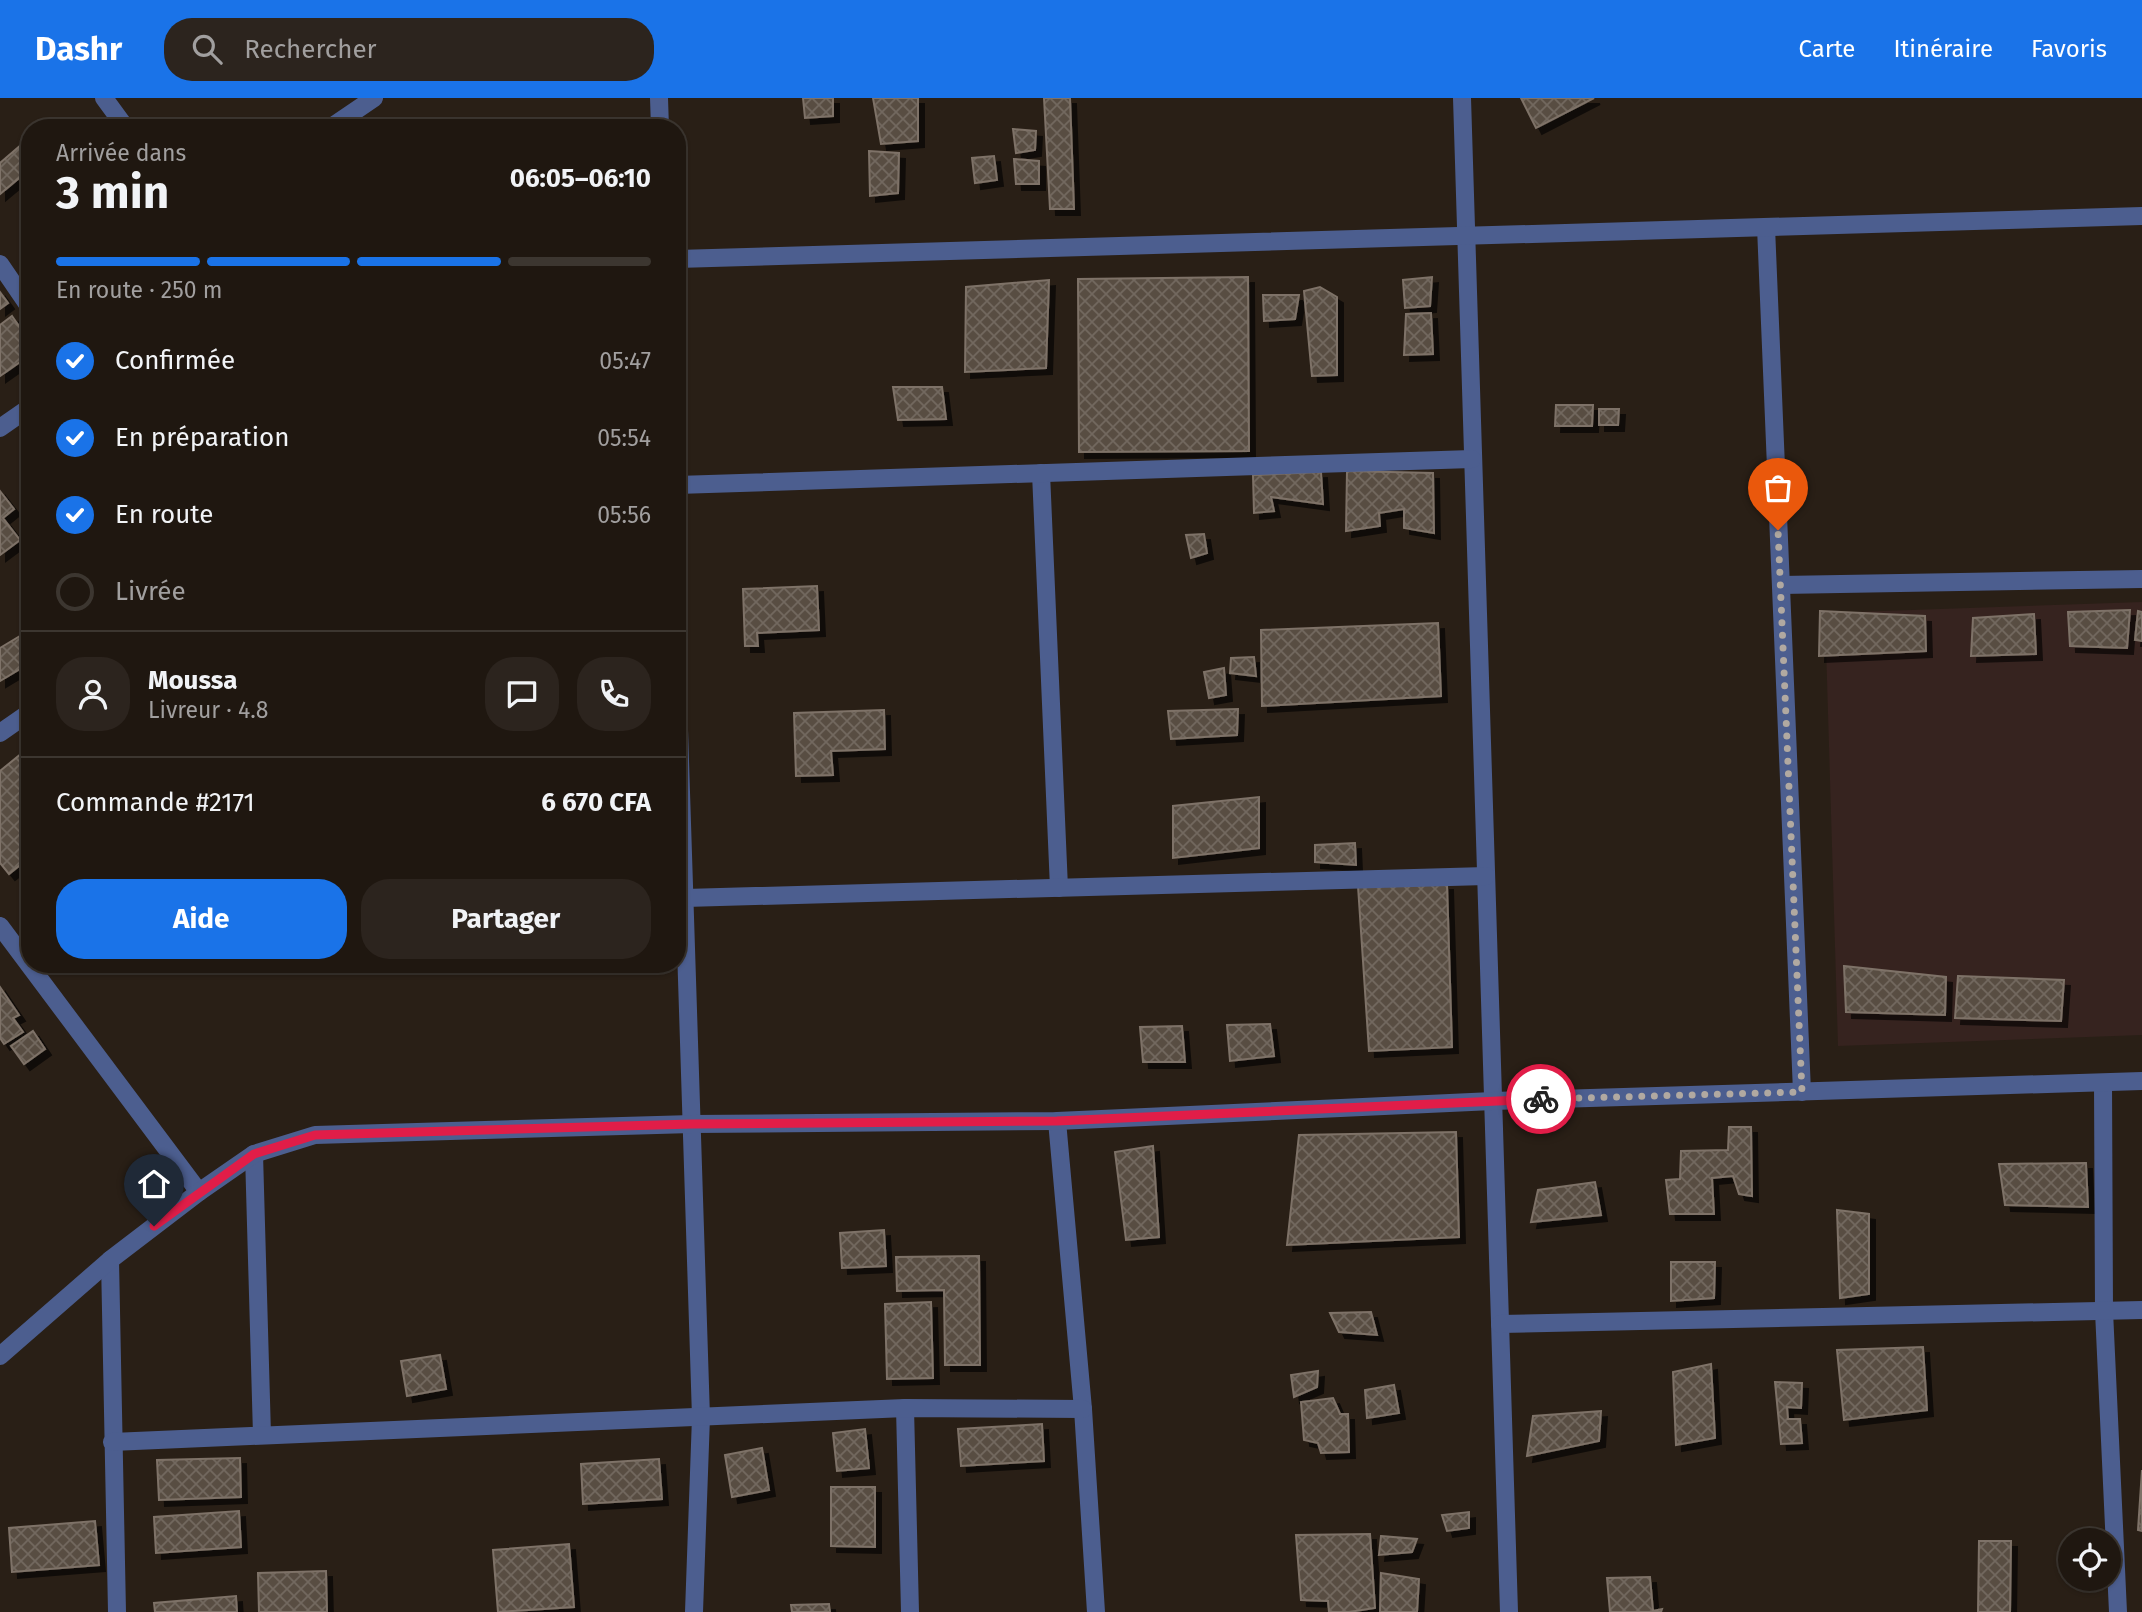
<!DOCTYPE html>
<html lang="fr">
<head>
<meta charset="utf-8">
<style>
	:root { --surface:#1f1710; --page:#2c241e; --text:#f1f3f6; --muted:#a19f9f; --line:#3c3630; --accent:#1a73e8 }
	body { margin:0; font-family:"Fira Sans",sans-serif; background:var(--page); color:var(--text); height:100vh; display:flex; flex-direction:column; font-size:26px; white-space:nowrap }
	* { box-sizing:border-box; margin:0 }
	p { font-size:23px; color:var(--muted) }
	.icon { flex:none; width:38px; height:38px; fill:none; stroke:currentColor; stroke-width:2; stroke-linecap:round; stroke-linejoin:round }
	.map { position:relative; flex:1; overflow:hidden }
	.panel { position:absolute; left:21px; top:21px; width:665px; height:854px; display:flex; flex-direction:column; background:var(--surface); border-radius:28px; box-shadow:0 2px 5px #0004,0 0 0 2px var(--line) }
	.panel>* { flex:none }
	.buttons { position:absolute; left:2058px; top:1430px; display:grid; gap:14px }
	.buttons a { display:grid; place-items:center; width:63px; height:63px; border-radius:50%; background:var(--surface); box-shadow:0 2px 5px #0004,0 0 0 2px var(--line); font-size:35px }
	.pin { position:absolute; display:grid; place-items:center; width:60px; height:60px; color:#fff; margin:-72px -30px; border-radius:50% 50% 50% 0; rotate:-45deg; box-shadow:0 0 7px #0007 }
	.pin .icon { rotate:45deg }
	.courier { position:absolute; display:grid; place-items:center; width:70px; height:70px; margin:-35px; border:5px solid #e11d48; border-radius:50%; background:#fff; color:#222; box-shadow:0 2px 9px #0007 }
	.head em { font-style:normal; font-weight:700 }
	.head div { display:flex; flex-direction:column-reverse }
	.head { display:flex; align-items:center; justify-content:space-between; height:119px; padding:0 35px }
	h1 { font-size:46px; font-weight:700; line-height:52px }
	.bar { display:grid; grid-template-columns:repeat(4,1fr); gap:10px 7px; align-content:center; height:84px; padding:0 35px }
	.bar i { height:9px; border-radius:5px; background:var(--line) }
	.bar .current { background:var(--accent) }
	.bar p { grid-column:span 4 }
	.line { display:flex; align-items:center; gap:18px; padding:0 35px; border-top:2px solid var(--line) }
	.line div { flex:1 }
	.round { display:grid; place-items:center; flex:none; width:74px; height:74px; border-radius:28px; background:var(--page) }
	ol { padding:0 35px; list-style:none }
	li { display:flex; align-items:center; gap:21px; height:77px }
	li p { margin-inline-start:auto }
	li .icon { padding:7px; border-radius:50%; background:var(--accent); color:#fff; stroke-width:4 }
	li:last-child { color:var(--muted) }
	li i { width:38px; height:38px; border:4px solid var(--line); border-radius:50% }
	.button { display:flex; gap:14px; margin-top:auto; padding:14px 35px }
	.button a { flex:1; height:80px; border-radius:28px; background:var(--accent); color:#fff; font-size:28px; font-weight:700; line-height:80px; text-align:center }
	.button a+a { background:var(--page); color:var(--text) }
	header { display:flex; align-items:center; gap:42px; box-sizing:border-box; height:98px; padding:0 35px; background:var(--accent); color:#fff }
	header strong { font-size:33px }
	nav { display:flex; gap:38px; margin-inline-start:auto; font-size:24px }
	.search { width:490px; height:63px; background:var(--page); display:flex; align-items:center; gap:18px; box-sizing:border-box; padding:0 24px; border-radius:28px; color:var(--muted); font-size:26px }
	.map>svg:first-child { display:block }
</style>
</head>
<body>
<header>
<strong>Dashr</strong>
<div class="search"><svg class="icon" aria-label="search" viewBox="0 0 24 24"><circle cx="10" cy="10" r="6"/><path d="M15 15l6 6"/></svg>Rechercher</div>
<nav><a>Carte</a><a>Itinéraire</a><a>Favoris</a></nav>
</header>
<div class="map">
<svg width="2142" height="1514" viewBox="0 0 2142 1514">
	<defs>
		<pattern id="building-cross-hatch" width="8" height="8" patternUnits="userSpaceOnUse" patternTransform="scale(1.75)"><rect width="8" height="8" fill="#594e43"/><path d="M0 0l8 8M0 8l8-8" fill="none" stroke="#72685e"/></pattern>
		<filter id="shadow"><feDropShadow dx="6" dy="6" stdDeviation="0" flood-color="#0009"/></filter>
	</defs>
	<rect width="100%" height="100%" fill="#291f16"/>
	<polygon fill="#36231f" points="2142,504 2142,937 1838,948 1825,515"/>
	<g fill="url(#building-cross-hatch)" stroke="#7e7267" stroke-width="2" filter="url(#shadow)">
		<polygon points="803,0 833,0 833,18 805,20"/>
		<polygon points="873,0 918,0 918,43 881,46"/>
		<polygon points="1044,0 1070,0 1074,111 1050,111"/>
		<polygon points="1521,0 1594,0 1536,30"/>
		<polygon points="1013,31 1036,33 1035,52 1016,55"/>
		<polygon points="21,47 30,58 30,71 0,96 0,65"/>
		<polygon points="869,53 899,55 898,95 870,98"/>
		<polygon points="994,58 997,82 975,85 972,60"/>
		<polygon points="1014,61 1039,63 1039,86 1016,86"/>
		<polygon points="1248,179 1249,353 1079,354 1078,181"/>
		<polygon points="1432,179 1430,208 1405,210 1403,182"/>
		<polygon points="1049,182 1046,270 965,274 966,189"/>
		<polygon points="1320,189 1337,199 1337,277 1312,278 1304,193"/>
		<polygon points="0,194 8,205 0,211"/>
		<polygon points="1263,197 1299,197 1295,221 1264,223"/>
		<polygon points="1431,215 1433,256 1404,257 1406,216"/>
		<polygon points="12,218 30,244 30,257 0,278 0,227"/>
		<polygon points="893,289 942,289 946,321 898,322"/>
		<polygon points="1556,307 1593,307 1592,328 1555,328"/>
		<polygon points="1599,311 1619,311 1618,327 1599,327"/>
		<polygon points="1347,373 1433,375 1434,435 1404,430 1404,411 1379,415 1380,428 1346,433"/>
		<polygon points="1321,374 1323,406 1271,399 1274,413 1254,415 1253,377"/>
		<polygon points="0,393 14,411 3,420 20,442 0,457"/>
		<polygon points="1204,436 1207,455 1191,460 1186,437"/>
		<polygon points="817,488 819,532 757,535 758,548 745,548 743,491"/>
		<polygon points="2130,512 2127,550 2070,548 2068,514"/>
		<polygon points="1820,513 1925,518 1926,553 1819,558"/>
		<polygon points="2138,513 2142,514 2142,543 2135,542"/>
		<polygon points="2034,516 2036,556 1971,558 1973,520"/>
		<polygon points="1438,525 1441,598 1262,608 1261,532"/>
		<polygon points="30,532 30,565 0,583 0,550"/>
		<polygon points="1254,559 1256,578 1230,575 1231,560"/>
		<polygon points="1224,570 1226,597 1209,600 1204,574"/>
		<polygon points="1238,611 1237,637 1171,641 1168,613"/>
		<polygon points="884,612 885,651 831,653 833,677 796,678 794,615"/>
		<polygon points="27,651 30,655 30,759 9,776 0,765 0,673"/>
		<polygon points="1259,699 1259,750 1173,760 1173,708"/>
		<polygon points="1355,745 1356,767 1315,764 1315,747"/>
		<polygon points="1447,786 1452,949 1369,953 1358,788"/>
		<polygon points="1844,868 1946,879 1945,917 1846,914"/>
		<polygon points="1958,878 2064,882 2061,923 1955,920"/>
		<polygon points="0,889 19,917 13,920 23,934 4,946 0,940"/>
		<polygon points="1270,926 1274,958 1230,963 1227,927"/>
		<polygon points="1182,928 1185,964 1143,964 1140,929"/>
		<polygon points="33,933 45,951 24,966 11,948"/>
		<polygon points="1729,1029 1751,1029 1752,1098 1739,1096 1733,1078 1712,1080 1714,1116 1670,1116 1666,1082 1680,1081 1681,1053 1728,1052"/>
		<polygon points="1456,1034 1459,1139 1287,1147 1299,1037"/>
		<polygon points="1153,1048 1159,1139 1126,1142 1115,1054"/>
		<polygon points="2086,1065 2088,1109 2005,1107 1999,1066"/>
		<polygon points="1595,1084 1601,1117 1531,1124 1538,1092"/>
		<polygon points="1837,1112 1869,1116 1869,1196 1840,1200"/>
		<polygon points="884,1132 886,1168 842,1170 840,1135"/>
		<polygon points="979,1158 980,1267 945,1267 944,1192 897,1193 896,1159"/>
		<polygon points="1671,1164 1715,1164 1714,1200 1671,1203"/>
		<polygon points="931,1204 933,1280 887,1281 885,1206"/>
		<polygon points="1371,1214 1377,1237 1339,1234 1330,1215"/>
		<polygon points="1923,1249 1927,1312 1844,1322 1837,1252"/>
		<polygon points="440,1257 446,1291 407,1298 401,1263"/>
		<polygon points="1711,1266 1715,1340 1676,1347 1673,1274"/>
		<polygon points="1318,1273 1317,1289 1294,1299 1291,1277"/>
		<polygon points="1775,1284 1802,1285 1801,1310 1787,1309 1788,1321 1800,1321 1802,1345 1781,1346"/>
		<polygon points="1394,1287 1399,1315 1367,1320 1365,1292"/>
		<polygon points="1333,1300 1340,1316 1348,1316 1349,1354 1321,1355 1318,1345 1304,1342 1301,1304"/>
		<polygon points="1601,1313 1599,1343 1527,1358 1533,1318"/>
		<polygon points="1042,1326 1044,1363 961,1368 958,1331"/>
		<polygon points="865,1331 869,1370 837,1373 833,1335"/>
		<polygon points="762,1350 769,1392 732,1399 725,1357"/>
		<polygon points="240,1360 241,1399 159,1402 157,1362"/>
		<polygon points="659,1361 662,1401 583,1406 581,1366"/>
		<polygon points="2142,1372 2142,1433 2138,1432"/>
		<polygon points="831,1389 875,1389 875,1449 831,1448"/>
		<polygon points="239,1413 241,1449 156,1455 154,1419"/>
		<polygon points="1469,1414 1469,1430 1447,1433 1442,1417"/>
		<polygon points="95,1423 99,1467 12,1474 9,1430"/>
		<polygon points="1370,1436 1375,1510 1349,1514 1329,1514 1328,1503 1301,1502 1296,1437"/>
		<polygon points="1381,1438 1417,1441 1412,1454 1379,1457"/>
		<polygon points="1979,1443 2011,1443 2010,1514 1978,1514"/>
		<polygon points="569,1446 574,1509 498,1514 493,1452"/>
		<polygon points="326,1473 327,1514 259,1514 258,1475"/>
		<polygon points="1381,1475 1419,1481 1417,1514 1380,1514"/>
		<polygon points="1650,1479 1653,1513 1662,1511 1661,1514 1610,1514 1607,1480"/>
		<polygon points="236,1498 237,1514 155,1514 154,1505"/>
		<polygon points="829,1506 830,1514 792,1514 791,1507"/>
	</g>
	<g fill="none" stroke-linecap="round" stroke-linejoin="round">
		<polyline stroke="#4c5e8f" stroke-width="18" points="104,0 126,30"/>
		<g stroke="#4c5e8f" stroke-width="18">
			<polyline points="659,0 660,30"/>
			<polyline points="1462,0 1509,1514"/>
			<polyline points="330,30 374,0"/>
			<polyline points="1766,129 1802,994"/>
			<polyline points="677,161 2142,118"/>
			<polyline points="0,166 30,210"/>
			<polyline points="0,330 30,309"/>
			<polyline points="1041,375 1059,790"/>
			<polyline points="677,387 1472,361"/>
			<polyline points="1781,487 2142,481"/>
			<polyline points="677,569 701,1319 694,1514"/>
			<polyline points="0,635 30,614"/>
			<polyline points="685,800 1486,778"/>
			<polyline points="0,828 199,1094"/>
			<polyline points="2103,985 2104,1213 2118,1514"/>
			<polyline points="1057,1023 1083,1311 1096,1514"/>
			<polyline points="254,1056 262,1337"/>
			<polyline points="110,1162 117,1514"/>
			<polyline points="1500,1226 2142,1212"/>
			<polyline points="0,1258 110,1162 199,1094 254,1056 315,1037 692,1026 1057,1023 1493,1003 2142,983"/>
			<polyline points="905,1310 910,1514"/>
			<polyline points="112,1344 905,1310 1083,1311"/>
		</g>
	</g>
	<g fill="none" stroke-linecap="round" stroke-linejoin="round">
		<polyline stroke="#b1a9a1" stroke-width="7" stroke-dasharray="0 12.6" points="1541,1001 1802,994 1778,432"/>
		<polyline stroke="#e11d48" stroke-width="9" points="154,1128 254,1056 315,1037 692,1026 1057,1023 1541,1001"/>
	</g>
</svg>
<div class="buttons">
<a><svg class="icon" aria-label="locate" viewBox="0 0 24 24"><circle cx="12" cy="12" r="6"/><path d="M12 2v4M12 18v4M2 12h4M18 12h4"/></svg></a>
</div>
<div class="pin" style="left:1778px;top:432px;background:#ea580c"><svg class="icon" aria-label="bag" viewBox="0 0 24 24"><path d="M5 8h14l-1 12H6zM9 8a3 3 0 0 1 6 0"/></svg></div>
<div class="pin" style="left:154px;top:1128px;background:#1f2937"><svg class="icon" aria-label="home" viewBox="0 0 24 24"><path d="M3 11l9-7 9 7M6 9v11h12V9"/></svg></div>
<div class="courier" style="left:1541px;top:1001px"><svg class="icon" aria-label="bike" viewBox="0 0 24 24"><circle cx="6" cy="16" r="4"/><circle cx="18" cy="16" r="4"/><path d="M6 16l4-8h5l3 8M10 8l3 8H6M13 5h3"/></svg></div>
<section class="panel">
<div class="head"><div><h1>3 min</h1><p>Arrivée dans</p></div><em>06:05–06:10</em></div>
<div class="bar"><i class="current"></i><i class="current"></i><i class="current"></i><i></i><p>En route · 250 m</p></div>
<ol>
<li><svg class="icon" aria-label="check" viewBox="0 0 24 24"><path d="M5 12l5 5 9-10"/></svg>Confirmée<p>05:47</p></li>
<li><svg class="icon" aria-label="check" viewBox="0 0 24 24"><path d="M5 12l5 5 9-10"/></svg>En préparation<p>05:54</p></li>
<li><svg class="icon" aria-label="check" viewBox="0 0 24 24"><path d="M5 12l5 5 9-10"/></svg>En route<p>05:56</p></li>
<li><i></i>Livrée</li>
</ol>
<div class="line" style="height:126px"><a class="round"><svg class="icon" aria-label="person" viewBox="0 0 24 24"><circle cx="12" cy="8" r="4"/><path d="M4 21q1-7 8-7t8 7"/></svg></a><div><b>Moussa</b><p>Livreur · 4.8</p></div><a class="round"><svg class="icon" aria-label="chat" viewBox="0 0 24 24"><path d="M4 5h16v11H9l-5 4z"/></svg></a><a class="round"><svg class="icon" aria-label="phone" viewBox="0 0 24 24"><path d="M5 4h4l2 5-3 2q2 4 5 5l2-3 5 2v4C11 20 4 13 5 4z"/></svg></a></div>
<div class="line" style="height:91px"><div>Commande #2171</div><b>6 670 CFA</b></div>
<div class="button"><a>Aide</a><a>Partager</a></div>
</section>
</div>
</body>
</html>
